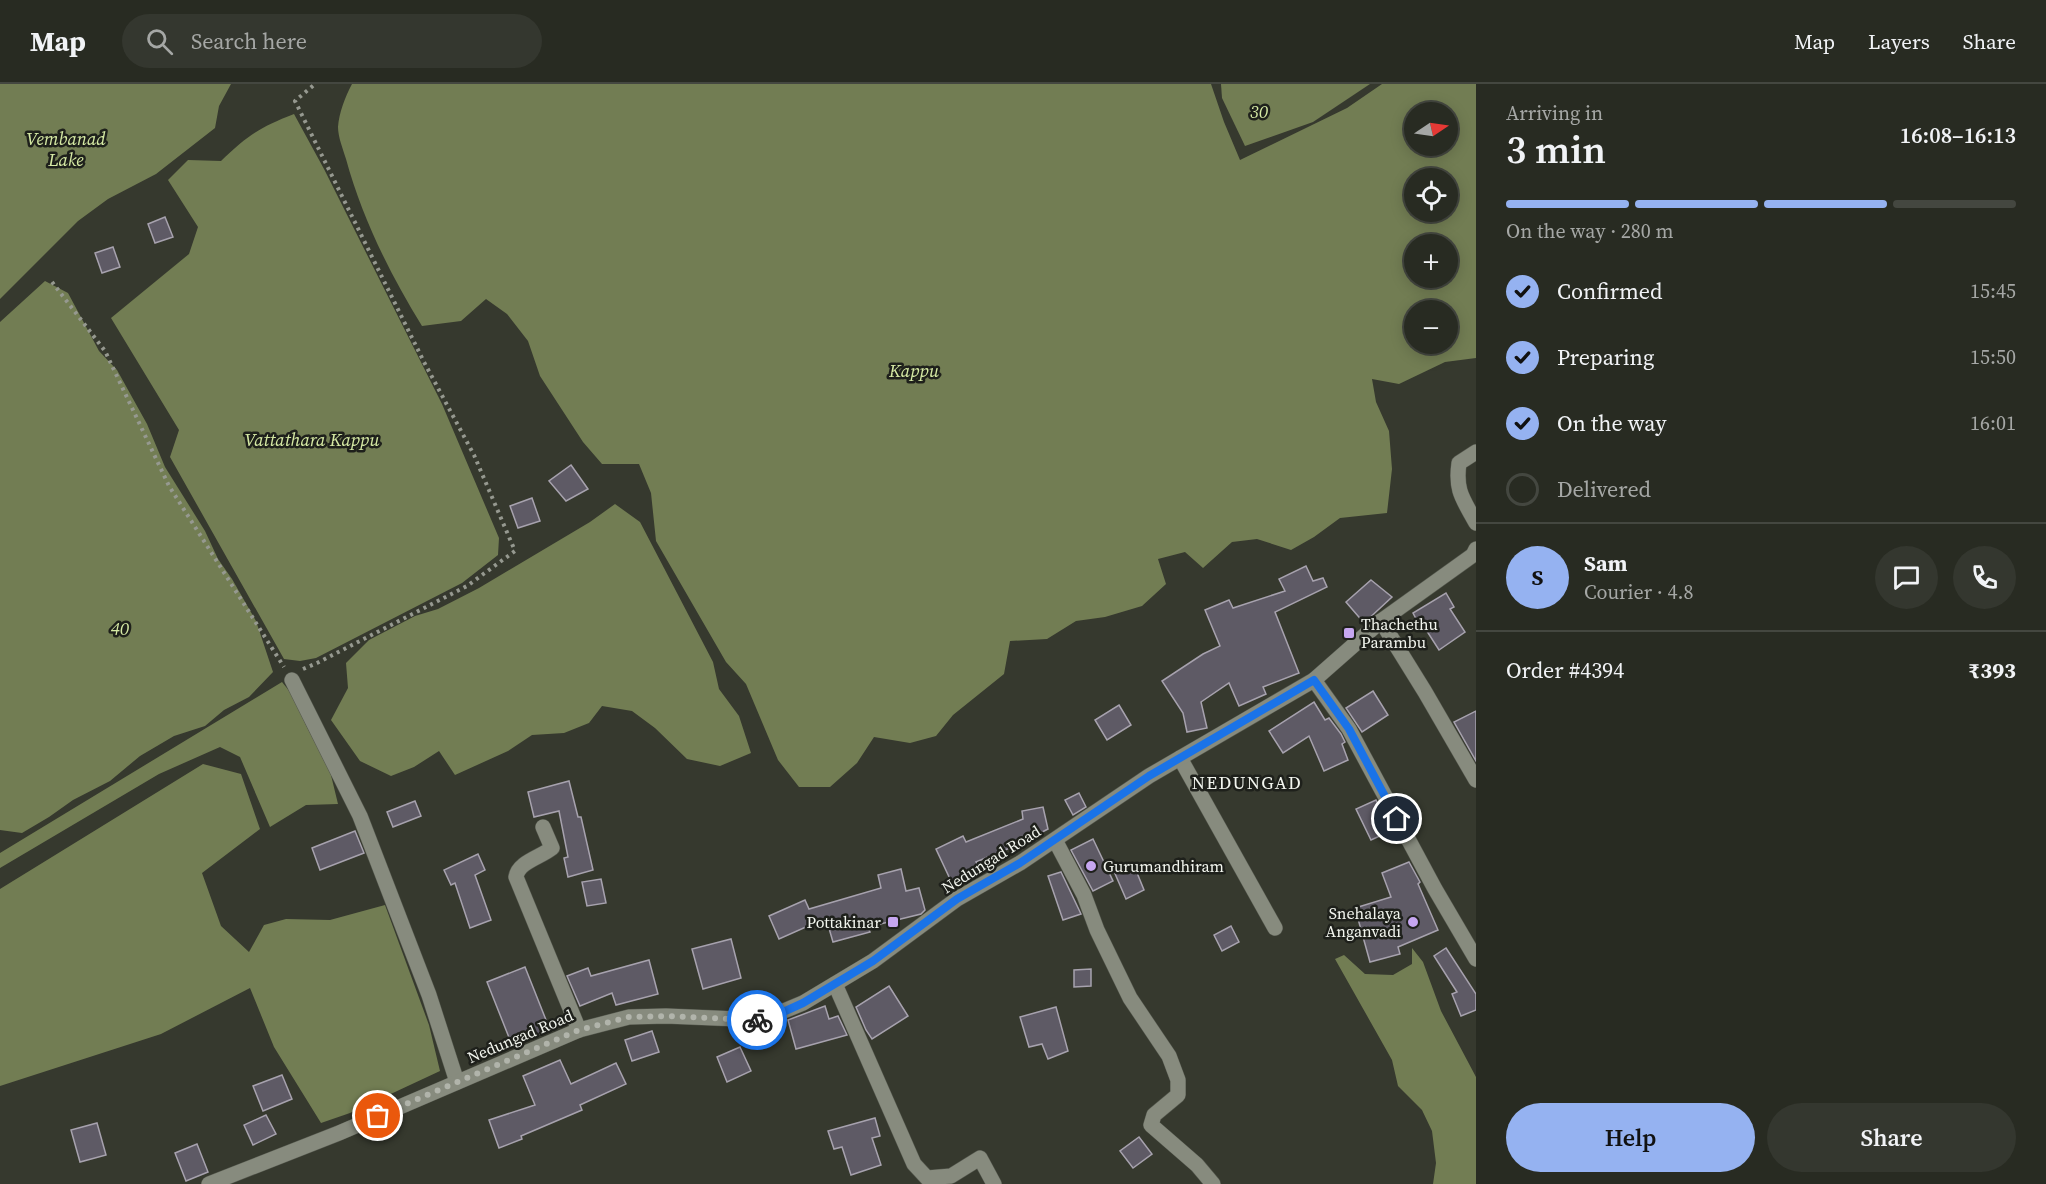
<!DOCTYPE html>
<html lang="en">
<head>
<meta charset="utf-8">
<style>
	:root { --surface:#282b22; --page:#34372f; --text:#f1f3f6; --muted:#a5a7a5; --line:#444740; --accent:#95b2f1 }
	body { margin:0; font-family:"Source Serif 4",serif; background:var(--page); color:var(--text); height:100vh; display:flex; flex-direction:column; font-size:22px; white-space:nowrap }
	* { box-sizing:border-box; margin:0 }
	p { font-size:20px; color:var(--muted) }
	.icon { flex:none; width:33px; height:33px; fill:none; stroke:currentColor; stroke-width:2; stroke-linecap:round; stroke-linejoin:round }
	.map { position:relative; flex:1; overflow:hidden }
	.side { display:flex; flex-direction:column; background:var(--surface); width:570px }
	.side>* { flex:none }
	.needle { width:39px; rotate:77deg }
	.tools { position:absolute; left:1404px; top:18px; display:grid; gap:12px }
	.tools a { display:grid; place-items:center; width:54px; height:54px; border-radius:50%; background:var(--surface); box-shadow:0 3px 15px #0003,0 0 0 2px var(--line); font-size:30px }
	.pin { position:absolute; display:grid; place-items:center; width:51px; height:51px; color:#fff; margin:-26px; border:3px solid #fff; border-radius:50%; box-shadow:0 2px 6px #0007 }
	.courier { position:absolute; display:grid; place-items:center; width:60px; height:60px; margin:-30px; border:4px solid #1a73e8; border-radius:50%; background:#fff; color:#222; box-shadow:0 2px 8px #0007 }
	.headline em { font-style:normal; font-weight:600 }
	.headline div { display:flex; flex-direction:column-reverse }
	.headline { display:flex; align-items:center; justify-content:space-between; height:102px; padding:0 30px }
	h1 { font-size:39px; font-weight:600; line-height:45px }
	.bar { display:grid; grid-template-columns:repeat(4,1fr); gap:9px 6px; align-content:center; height:72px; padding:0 30px }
	.bar i { height:8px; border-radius:4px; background:var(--line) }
	.bar .current { background:var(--accent) }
	.bar p { grid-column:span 4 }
	.line { display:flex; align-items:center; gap:15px; padding:0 30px; border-top:2px solid var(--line) }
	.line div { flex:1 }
	.round { display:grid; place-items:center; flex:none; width:63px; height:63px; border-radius:32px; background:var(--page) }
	ol { padding:0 30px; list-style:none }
	li { display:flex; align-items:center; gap:18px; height:66px }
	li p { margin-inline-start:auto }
	li .icon { padding:6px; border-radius:50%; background:var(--accent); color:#111; stroke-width:4 }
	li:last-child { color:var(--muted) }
	li i { width:33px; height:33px; border:3px solid var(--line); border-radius:50% }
	.action { display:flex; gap:12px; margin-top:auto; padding:12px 30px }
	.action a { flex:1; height:69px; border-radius:36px; background:var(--accent); color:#111; font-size:24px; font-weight:600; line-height:69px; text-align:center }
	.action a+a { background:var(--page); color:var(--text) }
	header { display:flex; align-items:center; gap:36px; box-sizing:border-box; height:84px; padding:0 30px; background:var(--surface); border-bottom:2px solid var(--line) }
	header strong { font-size:28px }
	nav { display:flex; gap:33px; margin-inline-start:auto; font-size:21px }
	.search { width:420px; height:54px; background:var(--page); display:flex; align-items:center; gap:15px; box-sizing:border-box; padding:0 21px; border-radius:33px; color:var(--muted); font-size:22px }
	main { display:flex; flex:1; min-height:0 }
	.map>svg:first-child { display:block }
</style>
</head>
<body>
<header>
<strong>Map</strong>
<div class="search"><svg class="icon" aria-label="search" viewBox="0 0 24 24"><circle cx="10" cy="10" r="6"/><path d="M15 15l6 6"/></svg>Search here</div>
<nav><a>Map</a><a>Layers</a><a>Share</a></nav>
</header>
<main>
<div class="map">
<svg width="1476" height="1100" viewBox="0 0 1476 1100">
	<rect width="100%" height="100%" fill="#36392e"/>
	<g fill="#727d53" fill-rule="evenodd">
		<polygon points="0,0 231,0 219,22 215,44 156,90 108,115 78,137 0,215"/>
		<path d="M 352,0 L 1211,0 L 1224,38 L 1240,76 L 1347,24 L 1382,0 L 1476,0 L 1476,274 L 1445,278 L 1399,300 L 1372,295 L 1376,318 L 1389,347 L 1392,385 L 1387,429 L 1340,434 L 1314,453 L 1291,466 L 1257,455 L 1232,458 L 1203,484 L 1185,468 L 1158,475 L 1166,500 L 1142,522 L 1105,533 L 1076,537 L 1047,555 L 1010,557 L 1004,590 L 953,631 L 936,652 L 910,659 L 874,653 L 857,679 L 830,703 L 799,703 L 778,676 L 746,600 L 726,578 L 656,457 L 651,409 L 639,380 L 602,380 L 583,358 L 540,292 L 528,257 L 507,230 L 486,215 L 461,237 L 422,242 C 390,190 362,134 346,75 C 343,65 338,53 338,43 C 339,29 345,13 352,0 ZM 1414,28 L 1448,28 L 1448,62 L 1414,62 ZM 1414,94 L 1448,94 L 1448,128 L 1414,128 ZM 1414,160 L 1448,160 L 1448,194 L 1414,194 ZM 1414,226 L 1448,226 L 1448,260 L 1414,260 Z"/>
		<polygon points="1221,0 1370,0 1313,38 1245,62 1222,14"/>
		<path d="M 294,30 L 324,85 L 442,320 L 499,454 L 498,471 L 462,499 L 316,574 L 300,577 L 284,575 L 170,373 L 179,346 L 111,234 L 189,170 L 198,143 L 168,96 L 188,76 L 221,77 C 247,52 260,43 294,30 Z"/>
		<polygon points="45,197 68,209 99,267 117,286 147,340 165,383 205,447 218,475 232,495 256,537 273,588 249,613 224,626 205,642 174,652 140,672 110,697 73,716 49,733 22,749 0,746 0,238"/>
		<polygon points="615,420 640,438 713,578 719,605 739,632 751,669 720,682 687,675 655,644 632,627 602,622 589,639 564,649 532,651 508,667 455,691 439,667 414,683 391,692 360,677 331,636 348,604 346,579 369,556 415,532 438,525 479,504 590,438"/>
		<polygon points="282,598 295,614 306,641 330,687 338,720 306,721 270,743 240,673 220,663 159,690 0,784 0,769"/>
		<polygon points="203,680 241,690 260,745 202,789 221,842 249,868 264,841 286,835 330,836 385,821 429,941 440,987 350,1029 321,1039 274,963 250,904 161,950 0,1002 0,805"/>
		<polygon points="1412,864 1423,878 1441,927 1476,993 1476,1100 1433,1100 1436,1079 1432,1047 1422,1026 1398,1002 1392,976 1335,875 1344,871 1365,890 1393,891 1412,880"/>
	</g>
	<g fill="#5e5a65" stroke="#a7a2ae" stroke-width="1.5">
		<polygon points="165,133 173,153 155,159 148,140"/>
		<polygon points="113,163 120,183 102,189 95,169"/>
		<polygon points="571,381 588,405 566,417 549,397"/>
		<polygon points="532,414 540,437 518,444 510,422"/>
		<polygon points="1306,482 1313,497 1323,494 1327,503 1275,528 1299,589 1263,603 1266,610 1239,622 1229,599 1201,618 1207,644 1187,648 1183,629 1162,597 1203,570 1220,562 1205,526 1229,516 1233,524 1285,507 1279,495"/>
		<polygon points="1371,496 1392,513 1364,539 1346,518"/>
		<polygon points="1446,509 1454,523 1450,525 1465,548 1439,566 1423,541 1420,542 1413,529"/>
		<polygon points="1373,607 1388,631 1362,648 1346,624"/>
		<polygon points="1314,618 1325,636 1329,634 1341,650 1345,658 1342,660 1348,676 1324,687 1309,652 1283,669 1269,647"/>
		<polygon points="1119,621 1131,641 1107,656 1095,636"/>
		<polygon points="1476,627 1476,677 1454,638"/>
		<polygon points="569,697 578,733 581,733 593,786 568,793 564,774 568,773 559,727 534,733 528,708"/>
		<polygon points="1079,709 1086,723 1073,731 1065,716"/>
		<polygon points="1376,716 1391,747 1371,756 1356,725"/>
		<polygon points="415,717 421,732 393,743 387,728"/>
		<polygon points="1043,723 1048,745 1017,761 976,778 978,782 976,785 951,797 936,765 963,752 966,758 1023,735 1022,727"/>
		<polygon points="355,747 364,769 320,786 312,764"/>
		<polygon points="1093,755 1113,797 1093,807 1071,766"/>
		<polygon points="478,770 485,786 475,791 491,836 470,844 455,799 451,801 444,786"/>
		<polygon points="1409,778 1420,798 1418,800 1438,846 1398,863 1400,870 1370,878 1355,824 1391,813 1382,789"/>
		<polygon points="1133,779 1144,806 1126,815 1113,785"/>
		<polygon points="901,785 906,807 919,804 925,826 921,830 868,843 870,848 833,858 826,834 779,855 769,832 805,816 809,825 881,804 878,791"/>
		<polygon points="1061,788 1081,830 1063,836 1048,792"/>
		<polygon points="601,795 606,819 587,822 582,798"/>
		<polygon points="1231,842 1239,858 1222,867 1214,851"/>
		<polygon points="731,855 741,894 703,905 692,865"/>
		<polygon points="1446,864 1476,910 1476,926 1461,932 1452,910 1457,908 1434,872"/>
		<polygon points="649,876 658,910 616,921 612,909 580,922 567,892 588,884 591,892"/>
		<polygon points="525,883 550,946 512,961 487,898"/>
		<polygon points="1091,885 1091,902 1074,903 1074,886"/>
		<polygon points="889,902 908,932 872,955 866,946 856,923"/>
		<polygon points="825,922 829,935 838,932 847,951 796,965 788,936"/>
		<polygon points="1056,923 1068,967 1048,975 1042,960 1029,963 1020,933"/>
		<polygon points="652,947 659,968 632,977 625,956"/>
		<polygon points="740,963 751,987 727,998 717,973"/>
		<polygon points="560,976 571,1000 616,979 626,1000 580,1021 582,1026 521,1052 522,1055 499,1064 489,1036 535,1021 523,992"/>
		<polygon points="282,991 292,1015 263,1027 253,1002"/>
		<polygon points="266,1031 276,1050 253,1061 244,1041"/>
		<polygon points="875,1034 880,1052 872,1054 881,1081 851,1091 842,1063 834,1065 828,1047"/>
		<polygon points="97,1039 106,1071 80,1078 71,1046"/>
		<polygon points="1139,1053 1152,1070 1133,1084 1120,1067"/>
		<polygon points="197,1060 208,1088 186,1097 175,1069"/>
	</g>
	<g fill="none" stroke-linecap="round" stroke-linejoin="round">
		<g stroke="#55584e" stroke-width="16">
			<g id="street">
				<polyline points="1381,537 1425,608 1476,696"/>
				<polyline points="292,596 360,732 429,911 457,998"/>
				<polyline points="1314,596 1349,645 1435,805 1476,875"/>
				<polyline points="1180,674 1275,844"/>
				<path d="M 543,743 L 552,764 C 541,773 518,778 516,793 L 579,946"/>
				<polyline points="1055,756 1084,811 1097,846 1130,914 1169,972 1178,996 1178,1011 1154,1031 1151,1041 1197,1081 1213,1100"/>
				<polyline points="835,900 914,1080 927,1094 951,1092 980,1074 994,1100"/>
			</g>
		</g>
		<g stroke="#55584e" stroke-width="16">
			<g id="secondary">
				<path d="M 1476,368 L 1459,379 C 1455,407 1463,415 1476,439"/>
				<polyline points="209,1100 339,1049 579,946 629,933 666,932 762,936 803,919 873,877 957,815 1020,779 1149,692 1314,596 1381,537 1473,471 1476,465"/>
			</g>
		</g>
		<g stroke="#969990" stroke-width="4" stroke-dasharray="3 4.5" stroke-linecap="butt">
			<polyline points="52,198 105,267 169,402 284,583"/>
			<polyline points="303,585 317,579 467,502 515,467 474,371 424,278 295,17 315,0"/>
		</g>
		<use href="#street" stroke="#878b7e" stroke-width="15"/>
		<use href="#secondary" stroke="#878b7e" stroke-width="15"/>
	</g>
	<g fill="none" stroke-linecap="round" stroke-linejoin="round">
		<polyline stroke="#b1b4ab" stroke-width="6" stroke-dasharray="0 10.8" points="378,1032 579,946 629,933 666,932 757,936"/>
		<polyline stroke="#1a73e8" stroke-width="8" points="757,936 781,929 803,919 873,877 957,815 1020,779 1149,692 1314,596 1349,645 1397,735"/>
	</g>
	<g fill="#c6a6f0" stroke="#1e201b" stroke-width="2">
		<rect x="1343" y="543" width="12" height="12" rx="3"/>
		<circle cx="1091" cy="782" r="6"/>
		<rect x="887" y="832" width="12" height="12" rx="3"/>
		<circle cx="1413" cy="838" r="6"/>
	</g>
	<g text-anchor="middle" stroke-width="5" stroke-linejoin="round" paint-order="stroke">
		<g font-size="16" fill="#f3f6ef" stroke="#1e201b" text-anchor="start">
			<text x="1361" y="546">Thachethu<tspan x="1361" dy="18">Parambu</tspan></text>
			<text x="1103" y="788">Gurumandhiram</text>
			<text x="1401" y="835" text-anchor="end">Snehalaya<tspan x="1401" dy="18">Anganvadi</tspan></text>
			<text x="881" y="844" text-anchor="end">Pottakinar</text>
		</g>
		<g font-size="16" fill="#f3f6ef" stroke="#1e201b">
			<text transform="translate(991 775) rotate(-32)" y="6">Nedungad Road</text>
			<text transform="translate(520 952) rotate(-23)" y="6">Nedungad Road</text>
		</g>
		<g font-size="18" font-style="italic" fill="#d7eba5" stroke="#1e201b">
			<text x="1259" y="34">30</text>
			<text x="66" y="61">Vembanad<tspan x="66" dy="21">Lake</tspan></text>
			<text x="914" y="293">Kappu</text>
			<text x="312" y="362">Vattathara Kappu</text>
			<text x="120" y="551">40</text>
		</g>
		<g font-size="18" letter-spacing="1.5" fill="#f3f6ef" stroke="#1e201b">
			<text x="1247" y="705">NEDUNGAD</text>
		</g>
	</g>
</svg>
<div class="tools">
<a><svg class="needle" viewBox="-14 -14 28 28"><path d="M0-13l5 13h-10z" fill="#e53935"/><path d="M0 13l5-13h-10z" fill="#a5a7a5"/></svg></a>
<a><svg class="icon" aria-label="locate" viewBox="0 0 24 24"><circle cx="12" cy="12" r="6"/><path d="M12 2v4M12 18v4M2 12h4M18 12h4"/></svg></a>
<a>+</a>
<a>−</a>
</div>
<div class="pin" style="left:378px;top:1032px;background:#ea580c"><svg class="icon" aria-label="bag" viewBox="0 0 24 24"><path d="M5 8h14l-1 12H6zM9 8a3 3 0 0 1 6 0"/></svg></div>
<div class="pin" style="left:1397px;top:735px;background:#1f2937"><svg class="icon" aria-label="home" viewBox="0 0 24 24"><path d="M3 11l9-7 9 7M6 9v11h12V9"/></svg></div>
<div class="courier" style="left:757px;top:936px"><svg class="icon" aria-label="bike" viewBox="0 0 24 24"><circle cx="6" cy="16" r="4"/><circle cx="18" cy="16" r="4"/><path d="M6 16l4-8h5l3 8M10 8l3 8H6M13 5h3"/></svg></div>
</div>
<section class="side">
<div class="headline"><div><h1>3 min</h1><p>Arriving in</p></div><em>16:08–16:13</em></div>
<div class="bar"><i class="current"></i><i class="current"></i><i class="current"></i><i></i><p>On the way · 280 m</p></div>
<ol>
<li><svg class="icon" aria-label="check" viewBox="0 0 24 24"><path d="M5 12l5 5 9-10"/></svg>Confirmed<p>15:45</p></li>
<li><svg class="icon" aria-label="check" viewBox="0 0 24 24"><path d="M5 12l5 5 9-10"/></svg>Preparing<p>15:50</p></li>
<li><svg class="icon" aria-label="check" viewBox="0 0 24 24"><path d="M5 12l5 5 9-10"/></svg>On the way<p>16:01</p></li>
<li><i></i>Delivered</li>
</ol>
<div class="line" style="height:108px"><b class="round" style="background:var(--accent);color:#111">S</b><div><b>Sam</b><p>Courier · 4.8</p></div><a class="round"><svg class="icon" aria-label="chat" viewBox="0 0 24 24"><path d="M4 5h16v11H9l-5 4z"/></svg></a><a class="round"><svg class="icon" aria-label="phone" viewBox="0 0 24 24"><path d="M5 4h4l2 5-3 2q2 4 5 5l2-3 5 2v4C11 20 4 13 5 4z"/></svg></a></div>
<div class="line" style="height:78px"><div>Order #4394</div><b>₹393</b></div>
<div class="action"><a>Help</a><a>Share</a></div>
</section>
</main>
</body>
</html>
